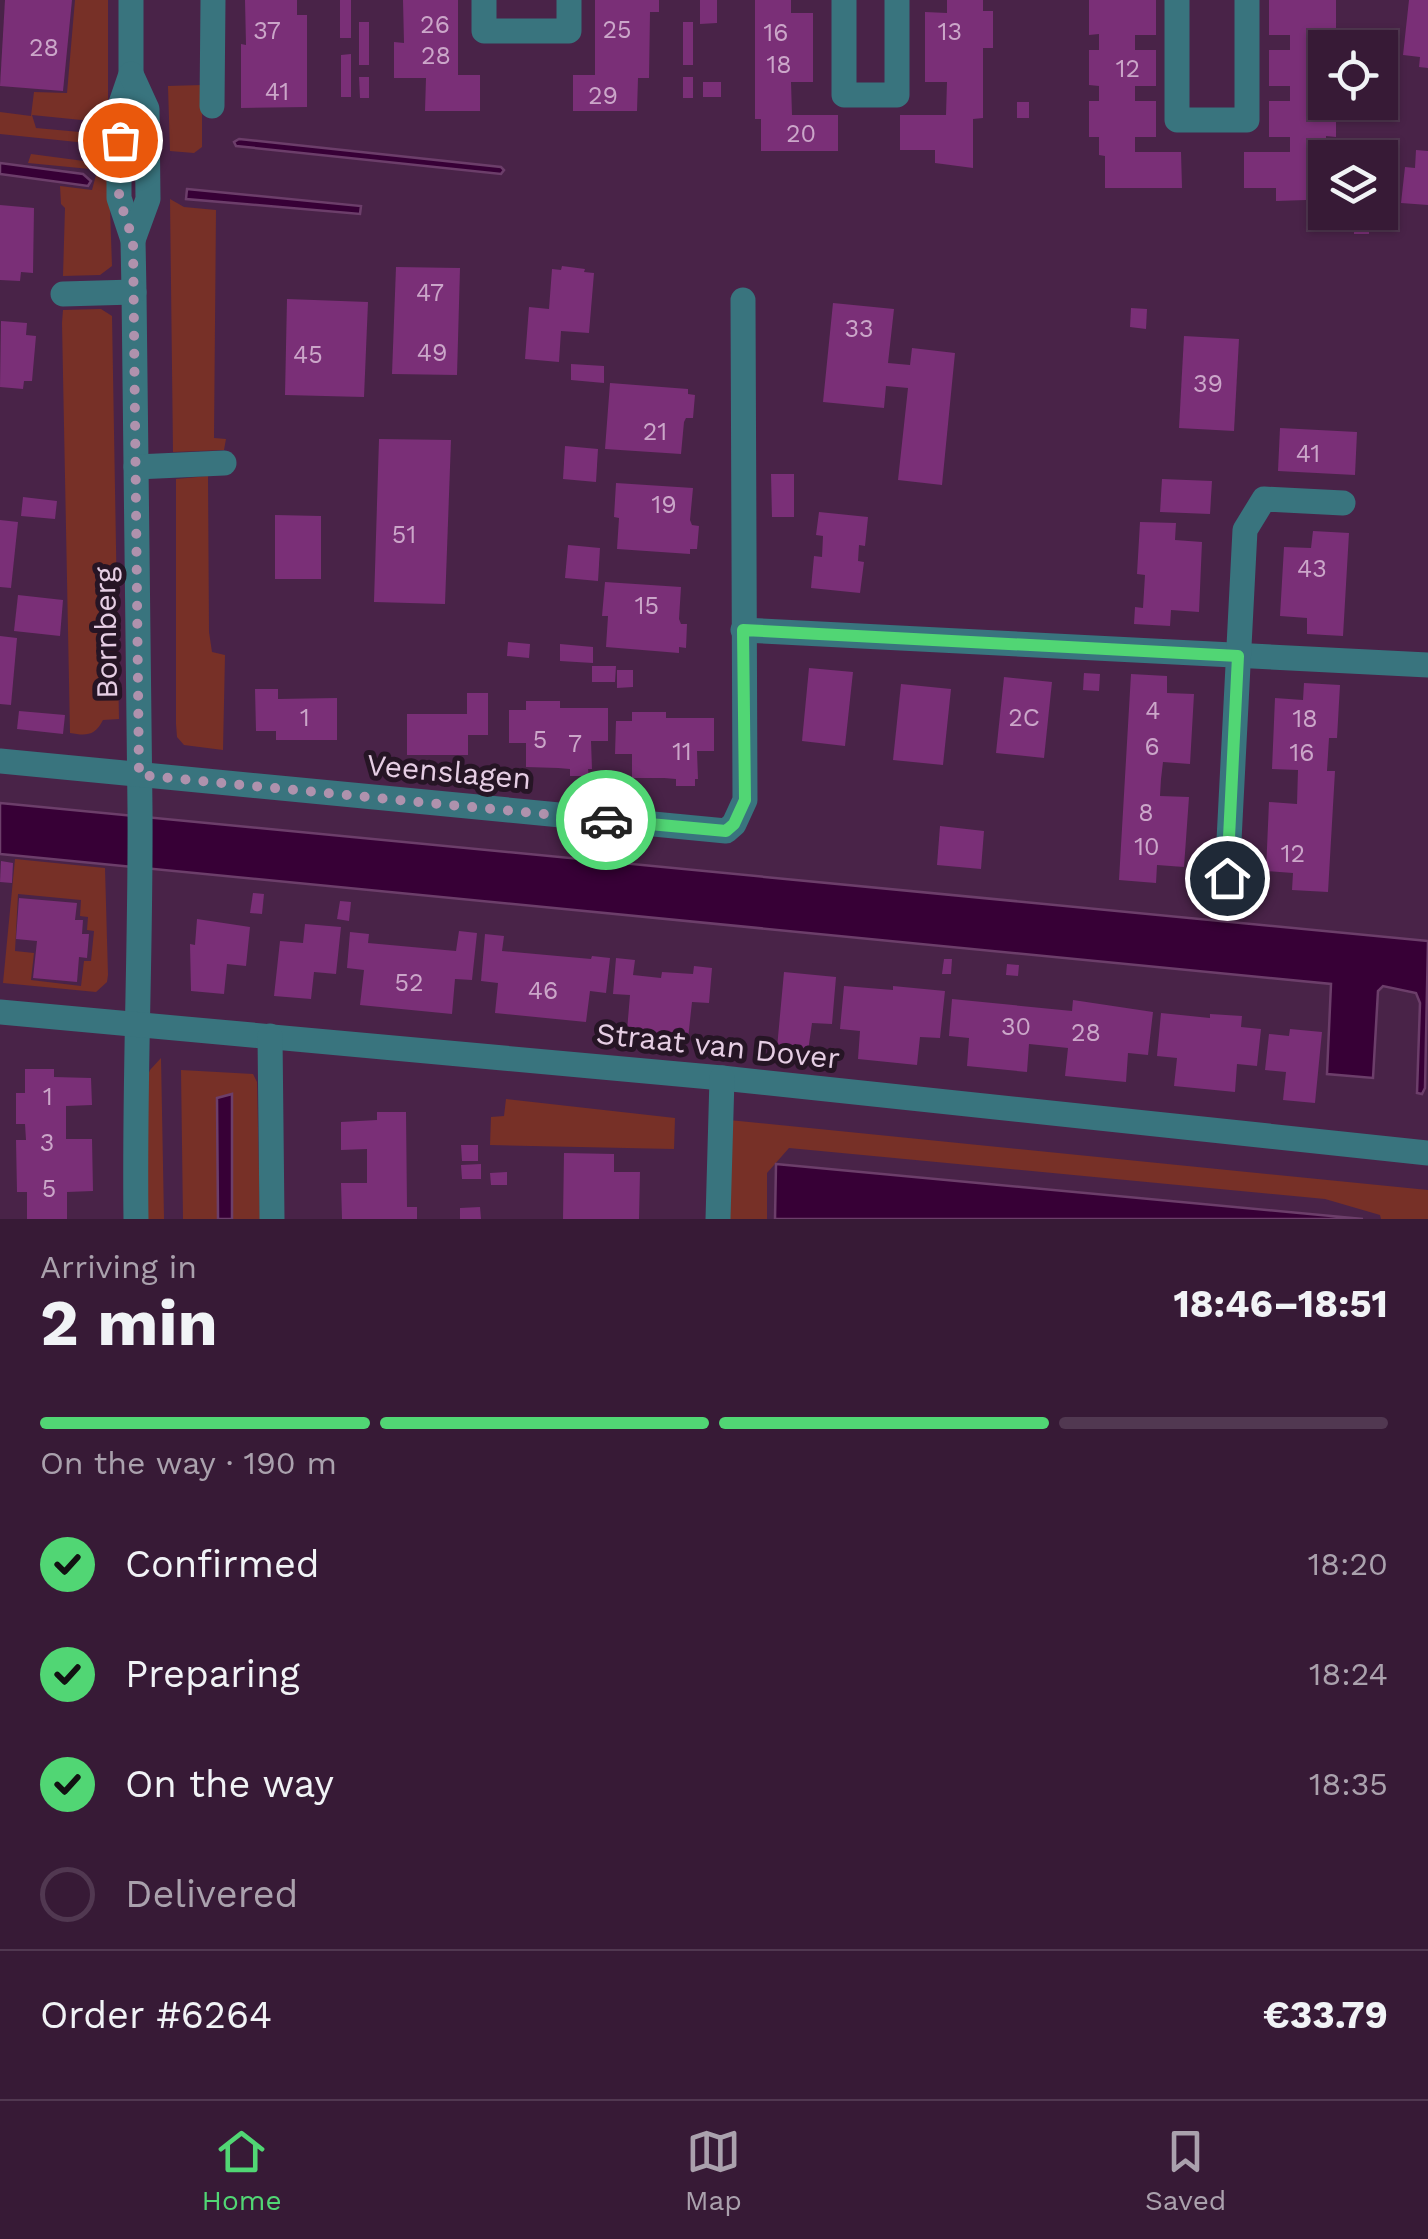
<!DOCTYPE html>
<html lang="en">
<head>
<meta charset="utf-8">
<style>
	:root { --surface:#371a36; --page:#3e233e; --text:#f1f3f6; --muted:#aaa1ad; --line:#513851; --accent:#51d674 }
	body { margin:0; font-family:"Work Sans",sans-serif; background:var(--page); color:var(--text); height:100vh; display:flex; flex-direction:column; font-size:38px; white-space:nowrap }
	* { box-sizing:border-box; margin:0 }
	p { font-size:32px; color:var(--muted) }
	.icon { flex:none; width:55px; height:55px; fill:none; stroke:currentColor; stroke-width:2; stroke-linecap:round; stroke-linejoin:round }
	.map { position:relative; height:1219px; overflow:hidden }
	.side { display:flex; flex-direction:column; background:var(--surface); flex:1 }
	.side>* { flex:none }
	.tools { position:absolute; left:1308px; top:30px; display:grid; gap:20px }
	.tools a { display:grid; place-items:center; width:90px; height:90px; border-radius:0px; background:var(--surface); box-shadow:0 2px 8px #0004,0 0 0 2px var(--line); font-size:50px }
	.pin { position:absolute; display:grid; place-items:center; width:85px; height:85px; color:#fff; margin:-42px; border:5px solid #fff; border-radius:50%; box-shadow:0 2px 10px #0007 }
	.courier { position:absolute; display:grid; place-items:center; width:100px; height:100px; margin:-50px; border:8px solid #51d674; border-radius:50%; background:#fff; color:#222; box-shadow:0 2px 12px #0007 }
	.headline em { font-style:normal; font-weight:700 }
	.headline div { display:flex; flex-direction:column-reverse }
	.headline { display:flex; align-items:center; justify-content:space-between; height:170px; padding:0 40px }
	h1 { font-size:65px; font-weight:700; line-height:75px }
	.bar { display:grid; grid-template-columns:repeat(4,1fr); gap:15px 10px; align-content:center; height:120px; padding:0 40px }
	.bar i { height:12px; border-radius:8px; background:var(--line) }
	.bar .active { background:var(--accent) }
	.bar p { grid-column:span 4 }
	.line { display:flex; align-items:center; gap:25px; padding:0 40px; border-top:2px solid var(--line) }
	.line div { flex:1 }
	ol { padding:0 40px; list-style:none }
	li { display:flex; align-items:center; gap:30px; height:110px }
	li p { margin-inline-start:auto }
	li .icon { padding:10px; border-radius:50%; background:var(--accent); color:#111; stroke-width:4 }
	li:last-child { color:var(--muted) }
	li i { width:55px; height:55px; border:5px solid var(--line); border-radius:50% }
	.tabs { display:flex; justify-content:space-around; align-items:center; height:140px; border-top:2px solid var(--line); background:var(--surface); font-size:28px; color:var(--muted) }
	.tabs a { display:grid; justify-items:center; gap:5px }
	.tabs .active { color:var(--accent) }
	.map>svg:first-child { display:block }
</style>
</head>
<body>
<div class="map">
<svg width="1428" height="1219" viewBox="0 0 1428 1219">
	<rect width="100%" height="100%" fill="#492348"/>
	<g fill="#773027" fill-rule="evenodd">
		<path d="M 75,0 L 108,0 L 108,135 L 103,143 L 96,144 L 0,134 L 0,112 L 31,116 L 34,92 L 67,93 ZM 32,115 L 101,122 L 102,134 L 36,128 Z"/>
		<polygon points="202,85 202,147 194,153 170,151 168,86"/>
		<polygon points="31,154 99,163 104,166 109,179 112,266 100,275 63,276 65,208 61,204 60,186 92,190 96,175 90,169 28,163"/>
		<polygon points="170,199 184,207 216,210 214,438 226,439 224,450 173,452"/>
		<path d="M 101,309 L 112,316 L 119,719 L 103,720 C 95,736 86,736 70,733 L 62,323 L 63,310 Z"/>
		<polygon points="208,476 209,632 212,652 225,655 223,750 184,745 177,737 176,724 176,479"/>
		<path d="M 15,859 L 105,868 L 108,975 L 107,982 L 96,992 L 3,983 ZM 18,894 L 81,900 L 80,916 L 88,917 L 87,930 L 94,931 L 91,961 L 84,961 L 81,986 L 31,980 L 34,953 L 15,951 Z"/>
		<polygon points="161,1058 164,1219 148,1219 146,1080 150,1070"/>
		<polygon points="181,1070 253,1074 257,1082 260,1219 232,1219 232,1095 217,1099 218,1219 183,1219"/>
		<polygon points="506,1099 675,1118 674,1149 490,1145 491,1117 504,1116"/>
		<polygon points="729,1120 1428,1190 1428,1219 1381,1219 1380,1215 1325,1199 789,1148 767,1173 767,1219 725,1219"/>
	</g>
	<g fill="#370036" stroke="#6c3e6a" stroke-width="2.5">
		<polygon points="239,139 501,167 504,170 501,174 236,146 234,142"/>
		<polygon points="0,163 83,174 91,181 88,186 0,174"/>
		<polygon points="187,189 361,206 360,214 186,199"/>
		<polygon points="0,803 1428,941 1425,1088 1422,1094 1417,1093 1420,1003 1416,993 1383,986 1378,991 1373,1078 1327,1074 1331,984 0,854"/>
		<polygon points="232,1094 232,1219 218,1219 217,1098"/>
		<polygon points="776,1164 1363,1219 775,1219"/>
	</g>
	<g fill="#7a2f77">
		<polygon points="5,0 72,0 63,91 0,86"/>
		<polygon points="245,0 297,0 297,15 307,15 307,107 241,108 241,44 246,45"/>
		<rect x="340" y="0" width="11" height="38"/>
		<polygon points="403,0 458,0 458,75 480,75 480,111 425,111 426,78 394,78 394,42 404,43"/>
		<polygon points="595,0 659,0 659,12 650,12 649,78 638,78 637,111 573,111 573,75 595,75"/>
		<polygon points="700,0 717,0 717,23 700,24"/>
		<polygon points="755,0 791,0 791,13 813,13 813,82 791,82 792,115 838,115 838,151 761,151 761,119 755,119"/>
		<polygon points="947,0 983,0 983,11 993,11 993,48 983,48 983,118 973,119 973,168 935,163 935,150 900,150 900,115 946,115 947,82 925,82 925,12 947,13"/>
		<polygon points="1089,0 1156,0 1156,35 1135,35 1135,50 1156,50 1156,86 1135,86 1135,101 1156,101 1156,137 1135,137 1135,152 1181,152 1182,188 1105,188 1105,156 1099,155 1099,137 1089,137 1089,101 1099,101 1099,86 1089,85 1089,50 1099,50 1099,34 1089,35"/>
		<polygon points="1269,0 1336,0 1336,34 1327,34 1325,48 1325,102 1336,102 1336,137 1326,136 1326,155 1307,155 1306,200 1276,201 1276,188 1244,188 1244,152 1290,152 1290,137 1269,137 1269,101 1290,101 1290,86 1269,86 1269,50 1290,50 1290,35 1269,35"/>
		<polygon points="1409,0 1428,0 1428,68 1419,67 1420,57 1403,55"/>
		<rect x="359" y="22" width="10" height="43"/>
		<rect x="683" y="22" width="10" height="43"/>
		<rect x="1364" y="34" width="18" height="14"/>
		<polygon points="351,54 351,97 341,97 341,55"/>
		<polygon points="359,77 369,77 369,98 360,98"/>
		<rect x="683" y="77" width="10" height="21"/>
		<rect x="703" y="82" width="18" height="15"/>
		<rect x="1017" y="102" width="12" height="16"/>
		<polygon points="1416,150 1428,151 1428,205 1401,203 1405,167 1415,168"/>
		<polygon points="0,205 34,208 33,273 21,272 20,281 0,280"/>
		<rect x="1354" y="222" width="15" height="12"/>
		<polygon points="562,266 585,269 584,272 594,273 589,333 561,331 559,362 525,359 529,307 549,309 552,269 561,270"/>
		<polygon points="396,267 460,268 457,375 392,374"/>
		<polygon points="287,299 368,302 364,397 285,395"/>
		<polygon points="833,303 894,309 888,363 910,365 912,348 955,353 942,485 898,480 908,388 886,386 884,408 823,402"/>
		<polygon points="1131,308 1147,309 1146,329 1130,327"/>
		<polygon points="1,321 27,323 26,335 36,336 32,381 24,381 23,389 0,387"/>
		<polygon points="1184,336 1239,339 1234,431 1179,428"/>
		<polygon points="571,364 604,366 604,383 571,380"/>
		<polygon points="610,383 688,389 688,394 695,395 693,418 686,418 684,422 681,454 605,449"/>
		<polygon points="1280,428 1357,432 1355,475 1278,471"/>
		<polygon points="379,439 451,440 445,604 374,602"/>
		<polygon points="565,446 598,449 596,482 563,479"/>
		<polygon points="771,474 794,474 794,517 772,517"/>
		<polygon points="1162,479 1212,481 1210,514 1160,512"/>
		<polygon points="616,483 693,488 690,520 692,525 699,526 697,549 690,549 690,554 617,549 619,518 614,517"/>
		<polygon points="23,497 57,501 55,519 21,516"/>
		<polygon points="819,512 868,517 865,546 859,545 858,561 864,562 860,593 811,588 814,556 822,557 823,536 816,535"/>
		<polygon points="275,515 321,516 321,579 275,579"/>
		<polygon points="0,520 18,522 11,588 0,587"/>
		<polygon points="1140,522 1176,523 1175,540 1202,542 1199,612 1171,610 1170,626 1134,624 1135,607 1143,608 1145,575 1137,574"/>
		<polygon points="1313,531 1349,533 1343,636 1307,634 1307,618 1280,616 1284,547 1311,548"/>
		<polygon points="568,545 600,548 598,581 565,578"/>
		<polygon points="605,582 681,587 679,619 681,624 687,624 686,648 679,647 679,653 606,647 608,616 602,616"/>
		<polygon points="18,595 63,600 60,636 14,631"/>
		<polygon points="0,636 17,638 11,705 0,704"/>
		<polygon points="508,642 530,644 529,658 507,656"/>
		<polygon points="560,644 593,647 593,663 560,661"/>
		<polygon points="592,666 616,666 615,682 592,682"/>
		<polygon points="809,668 853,672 845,746 802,741"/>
		<polygon points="617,670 633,670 633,687 617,688"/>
		<polygon points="1084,673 1100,674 1099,691 1083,690"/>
		<polygon points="1131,674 1167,676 1167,693 1194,694 1190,764 1163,762 1161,779 1160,796 1189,797 1184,867 1157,865 1156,883 1119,880"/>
		<polygon points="1004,677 1052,682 1044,758 996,753"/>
		<polygon points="1304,683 1340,685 1337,738 1329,738 1327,771 1335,771 1328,892 1292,890 1293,873 1266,871 1269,802 1297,804 1298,770 1272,769 1275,698 1303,700"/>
		<polygon points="901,684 951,689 943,765 893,760"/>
		<polygon points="255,689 278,689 278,699 337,698 337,740 276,740 276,731 256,731"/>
		<polygon points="467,693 488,693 488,735 468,735 468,755 407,755 407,714 467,714"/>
		<polygon points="526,701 560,701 560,708 608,708 608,741 591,741 592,769 588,769 589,776 570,776 570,769 558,768 526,767 526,743 509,743 509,710 526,710"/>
		<polygon points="19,711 65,715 63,734 17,729"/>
		<polygon points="632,712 666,712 666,718 714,718 714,751 697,751 698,779 695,779 695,786 676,786 676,779 664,778 632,778 632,754 615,754 616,721 632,721"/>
		<polygon points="940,826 984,831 981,869 937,865"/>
		<polygon points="1,861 13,863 12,883 0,882"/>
		<polygon points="253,893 264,894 262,914 250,913"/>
		<polygon points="19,898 77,903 75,920 83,920 82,934 89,934 87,958 79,957 77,982 33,978 37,941 16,939"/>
		<polygon points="340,901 351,902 349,921 337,919"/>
		<polygon points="197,919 250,927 246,966 227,964 224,994 191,991 190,944 195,945"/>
		<polygon points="305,924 341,927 336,974 314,972 311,999 274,996 280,941 303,943"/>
		<polygon points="459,931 477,933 472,980 455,979 452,1014 360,1005 364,970 347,968 350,932 369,934 368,943 456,951"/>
		<polygon points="485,934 504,936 502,951 591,959 592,956 610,958 606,993 590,991 586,1022 495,1013 498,983 481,981"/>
		<polygon points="616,958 635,960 633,975 661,978 662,972 693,974 694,966 712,968 709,1003 692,1002 688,1039 627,1031 630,995 613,994"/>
		<polygon points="944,959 952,959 951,974 942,974"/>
		<polygon points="1007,964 1019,965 1018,976 1006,975"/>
		<polygon points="784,972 836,977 832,1024 812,1023 808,1051 777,1048"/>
		<polygon points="844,986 893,990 893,986 945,991 940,1038 920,1037 917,1065 858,1059 860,1031 840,1029"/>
		<polygon points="952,999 1072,1011 1073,1000 1153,1012 1148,1055 1128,1053 1126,1082 1065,1076 1068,1048 1049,1046 1029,1044 1027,1072 967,1066 969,1038 949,1036"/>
		<polygon points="1161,1013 1210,1018 1210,1014 1242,1016 1241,1027 1261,1029 1257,1066 1237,1064 1235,1092 1174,1086 1177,1058 1157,1056"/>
		<polygon points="1290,1029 1322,1032 1315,1103 1283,1100 1286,1072 1265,1070 1269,1034 1289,1036"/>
		<polygon points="25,1069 54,1069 54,1077 91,1078 92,1105 66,1106 66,1139 92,1139 93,1191 67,1192 67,1219 27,1219 27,1192 17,1192 16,1140 26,1140 25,1124 16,1124 16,1093 25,1093"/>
		<polygon points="377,1112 406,1112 407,1207 417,1207 417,1219 342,1219 341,1183 367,1183 367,1149 341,1150 341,1122 377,1120"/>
		<polygon points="461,1145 478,1145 478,1161 462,1161"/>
		<polygon points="564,1153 614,1154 614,1172 640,1172 639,1219 563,1219"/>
		<polygon points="481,1164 481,1179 462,1179 461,1165"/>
		<polygon points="507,1172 507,1185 491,1185 490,1173"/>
		<polygon points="480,1207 481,1219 460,1219 460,1208"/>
	</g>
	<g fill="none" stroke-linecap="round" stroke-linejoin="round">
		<g stroke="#39747e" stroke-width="25">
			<path d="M 131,0 L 131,74 L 119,109 L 119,198 L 133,240 L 134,292 C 136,464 139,636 140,809 C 141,946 134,1082 136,1219"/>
			<polyline points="484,0 484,31 569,31 569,0"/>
			<polyline points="844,0 844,95 897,95 897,0"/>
			<polyline points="1177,0 1177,120 1247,120 1247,0"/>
			<polyline points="131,74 147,109 148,199 133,240"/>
			<polyline points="212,106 213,0"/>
			<polyline points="63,294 134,292"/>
			<polyline points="136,467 224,463"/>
			<polyline points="743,630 1428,665"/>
			<polyline points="0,761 726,831 734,824 745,800 743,300"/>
			<polyline points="1227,879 1245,530 1264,499 1343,503"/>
			<polyline points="0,1012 722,1078 1428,1153"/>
			<polyline points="270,1036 272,1219"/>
			<polyline points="718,1219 722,1078"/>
		</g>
	</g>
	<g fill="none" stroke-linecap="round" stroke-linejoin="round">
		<polyline stroke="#af92ad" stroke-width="10" stroke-dasharray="0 18" points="120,140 119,198 133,240 139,775 606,820"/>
		<polyline stroke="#51d674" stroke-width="12" points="606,820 726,831 734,824 745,800 743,630 1238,656 1227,878"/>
	</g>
	<g text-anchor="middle" stroke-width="10" stroke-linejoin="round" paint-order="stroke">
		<g font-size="25" fill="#cba6c9">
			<text x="435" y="33">26</text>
			<text x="617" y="38">25</text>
			<text x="267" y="39">37</text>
			<text x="950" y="40">13</text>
			<text x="776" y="41">16</text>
			<text x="44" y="56">28</text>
			<text x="436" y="64">28</text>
			<text x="779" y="73">18</text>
			<text x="1128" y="77">12</text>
			<text x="277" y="100">41</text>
			<text x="603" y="104">29</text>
			<text x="801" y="142">20</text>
			<text x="430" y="301">47</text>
			<text x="859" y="337">33</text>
			<text x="432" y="361">49</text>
			<text x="308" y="363">45</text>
			<text x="1208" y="392">39</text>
			<text x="655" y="440">21</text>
			<text x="1308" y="462">41</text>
			<text x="664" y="513">19</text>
			<text x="404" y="543">51</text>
			<text x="1312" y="577">43</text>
			<text x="647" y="614">15</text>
			<text x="1153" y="719">4</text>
			<text x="305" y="726">1</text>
			<text x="1024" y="726">2C</text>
			<text x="1305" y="727">18</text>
			<text x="540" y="748">5</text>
			<text x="575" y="752">7</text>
			<text x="1152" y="755">6</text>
			<text x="682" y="760">11</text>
			<text x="1302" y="761">16</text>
			<text x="1146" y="821">8</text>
			<text x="1147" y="855">10</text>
			<text x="1293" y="862">12</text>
			<text x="409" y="991">52</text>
			<text x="543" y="999">46</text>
			<text x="1016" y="1035">30</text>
			<text x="1086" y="1041">28</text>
			<text x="48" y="1105">1</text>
			<text x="47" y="1151">3</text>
			<text x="49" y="1197">5</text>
		</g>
		<g font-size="30" fill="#e6cee4" stroke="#261525">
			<text transform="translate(106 633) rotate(-91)" y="10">Bornberg</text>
			<text transform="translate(449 772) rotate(5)" y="10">Veenslagen</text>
			<text transform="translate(718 1046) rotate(6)" y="10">Straat van Dover</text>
		</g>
	</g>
</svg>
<div class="tools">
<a><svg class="icon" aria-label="locate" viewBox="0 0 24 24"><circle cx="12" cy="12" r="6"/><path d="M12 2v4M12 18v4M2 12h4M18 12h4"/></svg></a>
<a><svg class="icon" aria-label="layers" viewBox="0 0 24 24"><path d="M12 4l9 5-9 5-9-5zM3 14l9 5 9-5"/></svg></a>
</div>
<div class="pin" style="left:120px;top:140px;background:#ea580c"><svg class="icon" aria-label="bag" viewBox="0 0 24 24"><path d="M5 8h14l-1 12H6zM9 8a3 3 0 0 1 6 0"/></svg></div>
<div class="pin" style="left:1227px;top:878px;background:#1f2937"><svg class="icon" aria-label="home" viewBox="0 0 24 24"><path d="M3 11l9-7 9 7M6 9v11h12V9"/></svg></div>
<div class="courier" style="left:606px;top:820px"><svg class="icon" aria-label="car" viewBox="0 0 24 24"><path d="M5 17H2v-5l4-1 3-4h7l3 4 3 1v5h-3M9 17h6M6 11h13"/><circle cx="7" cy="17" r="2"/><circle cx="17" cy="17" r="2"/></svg></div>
</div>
<section class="side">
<div class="headline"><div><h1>2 min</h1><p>Arriving in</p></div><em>18:46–18:51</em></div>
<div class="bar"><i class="active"></i><i class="active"></i><i class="active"></i><i></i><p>On the way · 190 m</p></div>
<ol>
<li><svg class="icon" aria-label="check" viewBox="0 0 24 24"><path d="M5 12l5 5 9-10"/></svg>Confirmed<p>18:20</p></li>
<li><svg class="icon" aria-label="check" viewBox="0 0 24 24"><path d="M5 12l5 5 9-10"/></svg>Preparing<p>18:24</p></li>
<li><svg class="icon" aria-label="check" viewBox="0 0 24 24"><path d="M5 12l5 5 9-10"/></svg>On the way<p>18:35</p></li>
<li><i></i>Delivered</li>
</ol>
<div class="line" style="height:130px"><div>Order #6264</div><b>€33.79</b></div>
</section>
<nav class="tabs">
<a class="active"><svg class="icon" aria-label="home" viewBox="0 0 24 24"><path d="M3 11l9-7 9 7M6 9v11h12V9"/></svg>Home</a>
<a><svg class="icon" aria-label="map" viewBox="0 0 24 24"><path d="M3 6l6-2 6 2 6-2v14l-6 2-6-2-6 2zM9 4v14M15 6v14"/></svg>Map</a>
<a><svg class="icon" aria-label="saved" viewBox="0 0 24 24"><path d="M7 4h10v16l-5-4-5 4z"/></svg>Saved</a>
</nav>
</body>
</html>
